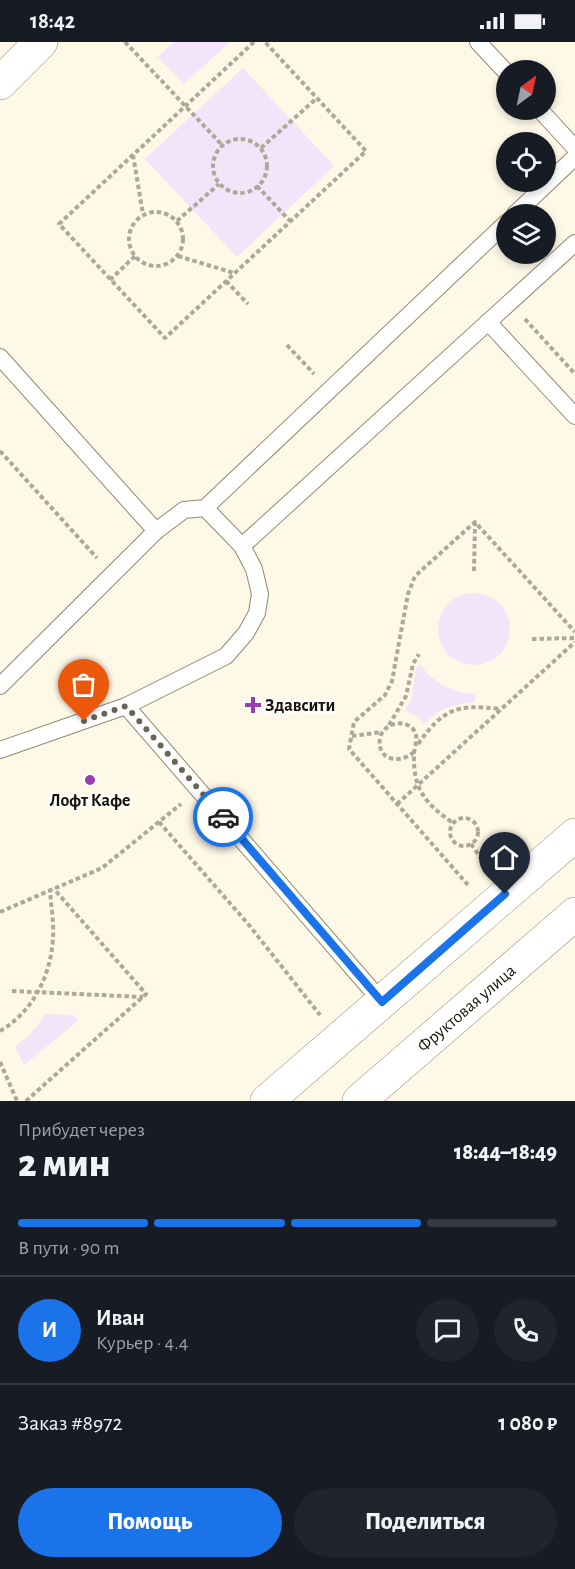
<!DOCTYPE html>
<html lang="ru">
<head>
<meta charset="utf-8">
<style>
	:root { --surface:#171b24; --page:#20242c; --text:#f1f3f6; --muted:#9ea1a6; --line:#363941; --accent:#1a73e8 }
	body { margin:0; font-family:"Alegreya Sans",sans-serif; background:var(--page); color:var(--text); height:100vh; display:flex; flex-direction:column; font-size:22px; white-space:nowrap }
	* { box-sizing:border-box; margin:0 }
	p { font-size:20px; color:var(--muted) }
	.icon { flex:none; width:33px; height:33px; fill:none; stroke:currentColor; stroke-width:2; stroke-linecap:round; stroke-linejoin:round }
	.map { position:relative; height:1059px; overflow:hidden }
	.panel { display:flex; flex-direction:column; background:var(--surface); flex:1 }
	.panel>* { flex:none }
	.needle { width:39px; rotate:33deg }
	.tools { position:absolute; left:496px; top:18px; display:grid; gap:12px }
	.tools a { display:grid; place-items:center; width:60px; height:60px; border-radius:50%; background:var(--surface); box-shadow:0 3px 9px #0003; font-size:30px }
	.pin { position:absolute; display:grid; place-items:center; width:51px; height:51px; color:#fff; margin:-62px -26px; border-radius:50% 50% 50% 0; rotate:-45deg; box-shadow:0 0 6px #0007 }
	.pin .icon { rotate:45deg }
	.courier { position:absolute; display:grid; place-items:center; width:60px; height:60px; margin:-30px; border:4px solid #1a73e8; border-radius:50%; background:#fff; color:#222; box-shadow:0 2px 8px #0007 }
	.headline em { font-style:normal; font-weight:800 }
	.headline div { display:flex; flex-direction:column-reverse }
	.headline { display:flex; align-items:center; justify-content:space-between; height:102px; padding:0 18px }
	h1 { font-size:39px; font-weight:800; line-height:45px }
	.bar { display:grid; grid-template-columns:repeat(4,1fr); gap:9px 6px; align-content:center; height:72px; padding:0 18px }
	.bar i { height:8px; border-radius:4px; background:var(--line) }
	.bar .on { background:var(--accent) }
	.bar p { grid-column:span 4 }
	.line { display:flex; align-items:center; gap:15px; padding:0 18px; border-top:2px solid var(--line) }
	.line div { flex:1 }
	.round { display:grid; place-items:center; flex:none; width:63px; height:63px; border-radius:32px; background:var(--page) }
	.action { display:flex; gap:12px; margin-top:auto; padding:12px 18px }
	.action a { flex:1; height:69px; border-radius:36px; background:var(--accent); color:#fff; font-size:24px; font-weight:800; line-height:69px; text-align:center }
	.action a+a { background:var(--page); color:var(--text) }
	.status { display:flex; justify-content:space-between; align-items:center; height:42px; padding:0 30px; background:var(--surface); direction:ltr }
	.status svg { height:16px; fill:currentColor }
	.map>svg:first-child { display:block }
</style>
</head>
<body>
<div class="status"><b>18:42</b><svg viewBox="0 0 49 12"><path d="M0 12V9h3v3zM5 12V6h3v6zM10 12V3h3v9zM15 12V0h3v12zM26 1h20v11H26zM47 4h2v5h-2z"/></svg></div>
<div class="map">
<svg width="575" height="1059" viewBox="0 0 575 1059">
	<rect width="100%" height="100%" fill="#fef8e7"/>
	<g fill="#f3e4f9">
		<polygon points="174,0 230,0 184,42 158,15"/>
		<polygon points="243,26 334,124 237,215 145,117"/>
		<circle cx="474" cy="587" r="36"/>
		<path d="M 420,622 C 433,641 453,651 475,652 L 475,660 C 454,662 439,666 425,682 L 418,675 L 405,668 L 411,657 L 416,626 Z"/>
		<polygon points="46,972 74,973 78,979 24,1023 15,1004 28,995"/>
	</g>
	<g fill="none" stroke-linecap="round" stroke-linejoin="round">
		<g stroke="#93896f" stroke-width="18">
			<g id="lane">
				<polyline points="478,0 507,31"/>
				<polyline points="540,68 575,106"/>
				<polyline points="515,172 575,115"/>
				<polyline points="488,280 575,374"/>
				<polyline points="0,315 156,489"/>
				<polyline points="242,504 575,201"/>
				<polyline points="0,644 156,489 184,468 205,466 507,180"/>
				<polyline points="126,664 382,960"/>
				<polyline points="0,708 126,664 226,614 246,591 257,571 260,552 254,527 242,504 205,466"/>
			</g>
		</g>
		<g stroke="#93896f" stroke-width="34">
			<g id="street">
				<polyline points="0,41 41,0"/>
				<polyline points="267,1059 575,793"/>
				<path id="s1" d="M 359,1059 L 575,872"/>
			</g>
		</g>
		<g stroke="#ada899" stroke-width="4" stroke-dasharray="4.5 3" stroke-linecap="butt">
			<polyline points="125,0 223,104"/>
			<polyline points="254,0 59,182 165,296 366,109 265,0"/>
			<circle cx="240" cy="124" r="27"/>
			<polyline points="261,106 317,56"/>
			<polyline points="133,113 143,172"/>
			<polyline points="257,144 290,179"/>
			<circle cx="156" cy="197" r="27"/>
			<polyline points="177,179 219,142"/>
			<polyline points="178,214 234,231"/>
			<polyline points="110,238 135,214"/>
			<polyline points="226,239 248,262"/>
			<polyline points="525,277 575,332"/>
			<polyline points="287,303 314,332"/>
			<polyline points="0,409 97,516"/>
			<polyline points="474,529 475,481"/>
			<polyline points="532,597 575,596"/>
			<polyline points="389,683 406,654 413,622 419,612"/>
			<polyline points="352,694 382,690"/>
			<path d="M 418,702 C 444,666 457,662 500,667"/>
			<path d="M 414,710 C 400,723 376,718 380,696 C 383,682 403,676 413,687 C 420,696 414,704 414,713 C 413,748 426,762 453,781"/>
			<polyline points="397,762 575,600"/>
			<circle cx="464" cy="790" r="14"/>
			<polyline points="159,780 249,883 320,973"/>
			<polyline points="471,802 488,826"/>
			<polyline points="468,843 349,707 354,680 385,653 392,639 408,552 415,534 475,480 575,590"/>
			<polyline points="0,870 102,826 181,762"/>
			<polyline points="12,949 143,955"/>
			<path d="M 0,989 C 33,970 51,933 53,896 C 54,880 51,864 50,849"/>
			<polyline points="0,1020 17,1059"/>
			<polyline points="26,1059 146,952 54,847"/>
		</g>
		<use href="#lane" stroke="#fff" stroke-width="16"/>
		<use href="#street" stroke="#fff" stroke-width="33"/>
	</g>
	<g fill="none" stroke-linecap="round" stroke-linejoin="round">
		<polyline stroke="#686457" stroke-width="6" stroke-dasharray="0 10.8" points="84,679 126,664 223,775"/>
		<polyline stroke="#1a73e8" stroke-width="8" points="223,775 382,960 505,852"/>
	</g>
	<g fill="#9440ae" stroke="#fff" stroke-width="2">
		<path d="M250 654h6v6h6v6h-6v6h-6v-6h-6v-6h6z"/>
		<circle cx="90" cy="738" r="6"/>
	</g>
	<g text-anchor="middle" stroke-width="4.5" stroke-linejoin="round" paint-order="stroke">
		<g font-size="18" font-weight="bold" fill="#18140a" stroke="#fff" text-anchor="start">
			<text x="265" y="669">Здавсити</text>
			<text x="90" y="764" text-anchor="middle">Лофт Кафе</text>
		</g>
		<g font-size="18" fill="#18140a" stroke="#fff">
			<text dy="6" stroke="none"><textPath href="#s1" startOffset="142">Фруктовая улица</textPath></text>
		</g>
	</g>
</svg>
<div class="tools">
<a><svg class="needle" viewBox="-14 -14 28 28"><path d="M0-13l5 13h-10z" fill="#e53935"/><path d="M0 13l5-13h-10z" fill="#9ea1a6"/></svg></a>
<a><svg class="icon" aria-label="locate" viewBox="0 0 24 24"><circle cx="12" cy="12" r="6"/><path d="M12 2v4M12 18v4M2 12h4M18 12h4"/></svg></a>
<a><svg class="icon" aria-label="layers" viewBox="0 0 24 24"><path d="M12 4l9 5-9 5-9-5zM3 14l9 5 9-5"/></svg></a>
</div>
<div class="pin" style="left:84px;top:679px;background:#ea580c"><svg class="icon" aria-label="bag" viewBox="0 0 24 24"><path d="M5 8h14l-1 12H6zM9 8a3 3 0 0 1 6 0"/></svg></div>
<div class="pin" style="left:505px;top:852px;background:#1f2937"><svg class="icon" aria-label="home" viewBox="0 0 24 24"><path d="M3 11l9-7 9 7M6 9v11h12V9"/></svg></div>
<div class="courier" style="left:223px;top:775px"><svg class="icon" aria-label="car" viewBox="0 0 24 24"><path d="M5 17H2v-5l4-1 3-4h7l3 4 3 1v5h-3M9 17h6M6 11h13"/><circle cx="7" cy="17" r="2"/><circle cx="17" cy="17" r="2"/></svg></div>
</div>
<section class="panel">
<div class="headline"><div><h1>2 мин</h1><p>Прибудет через</p></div><em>18:44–18:49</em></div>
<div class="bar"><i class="on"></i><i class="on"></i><i class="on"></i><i></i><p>В пути · 90 m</p></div>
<div class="line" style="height:108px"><b class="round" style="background:var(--accent);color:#fff">И</b><div><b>Иван</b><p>Курьер · 4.4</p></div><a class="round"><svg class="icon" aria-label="chat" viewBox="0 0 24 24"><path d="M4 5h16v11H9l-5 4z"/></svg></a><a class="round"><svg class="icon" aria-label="phone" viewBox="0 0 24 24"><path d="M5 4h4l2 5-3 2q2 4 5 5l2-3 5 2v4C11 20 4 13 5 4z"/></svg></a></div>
<div class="line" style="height:78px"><div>Заказ #8972</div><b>1 080 ₽</b></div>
<div class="action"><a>Помощь</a><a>Поделиться</a></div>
</section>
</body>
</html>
